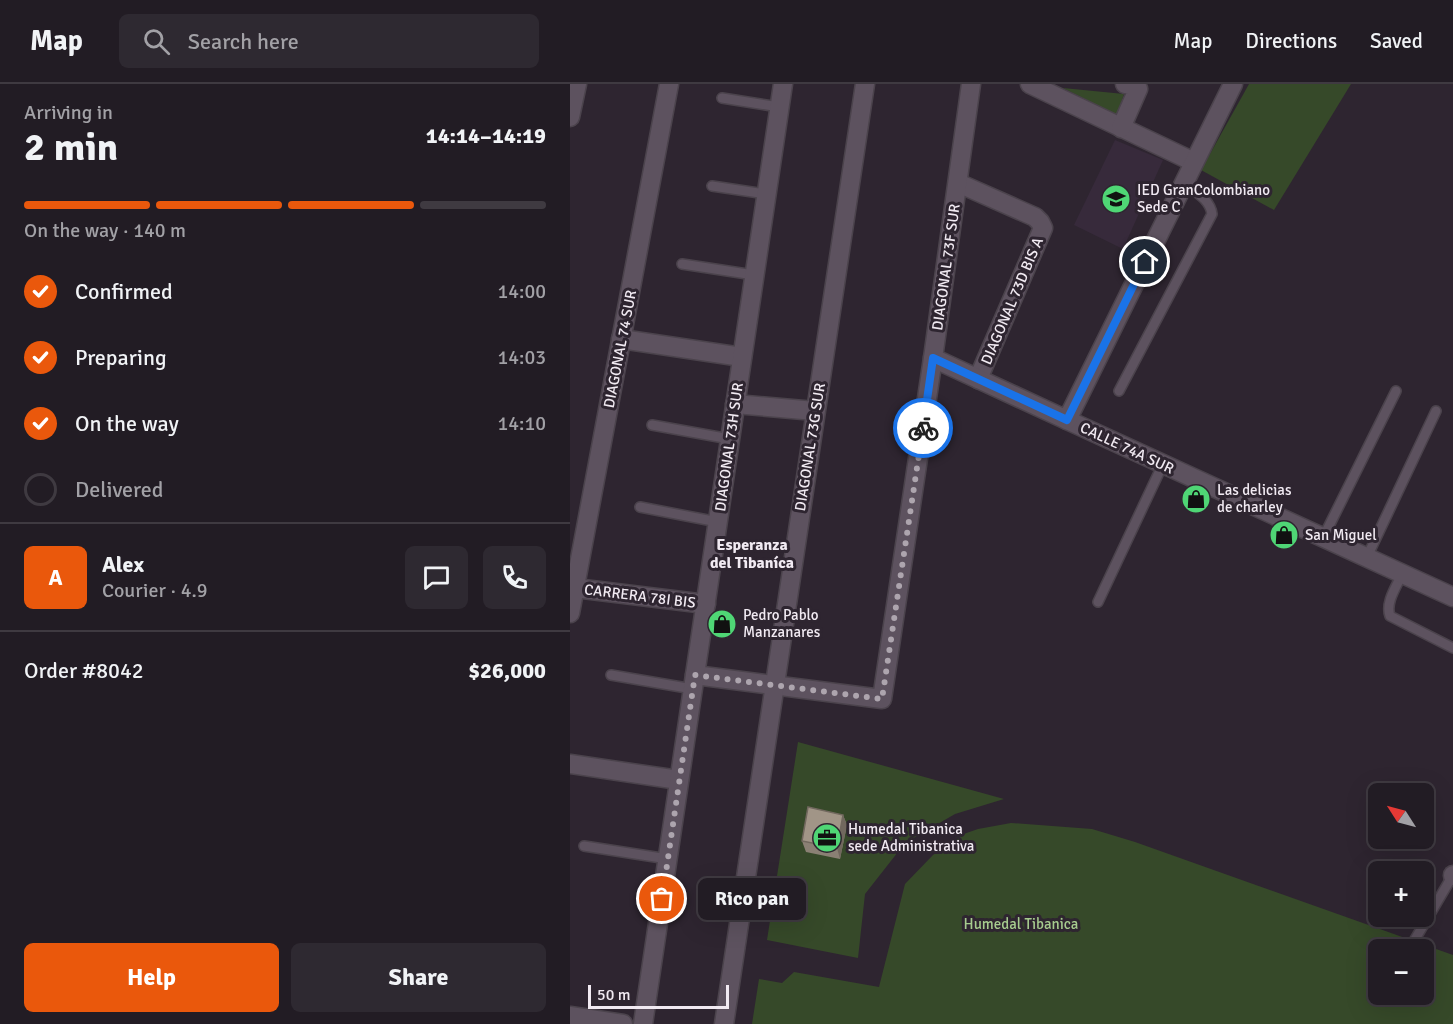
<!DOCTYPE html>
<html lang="en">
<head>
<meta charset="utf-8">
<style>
	:root { --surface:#221c24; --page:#2e2931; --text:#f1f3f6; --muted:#a2a1a6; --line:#3f3a41; --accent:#ea580c }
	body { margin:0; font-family:Signika,sans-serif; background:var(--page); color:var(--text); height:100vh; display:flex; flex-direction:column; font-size:22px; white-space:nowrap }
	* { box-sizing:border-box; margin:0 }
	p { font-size:20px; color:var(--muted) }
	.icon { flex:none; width:33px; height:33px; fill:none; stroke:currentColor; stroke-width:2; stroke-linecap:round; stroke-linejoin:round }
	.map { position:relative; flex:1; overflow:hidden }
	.sheet { display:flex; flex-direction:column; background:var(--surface); width:570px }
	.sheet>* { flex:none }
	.needle { width:39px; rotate:306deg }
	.controls { position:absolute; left:798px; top:699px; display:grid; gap:12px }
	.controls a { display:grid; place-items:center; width:66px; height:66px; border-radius:9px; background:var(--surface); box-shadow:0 6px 24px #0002,0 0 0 2px var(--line); font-size:30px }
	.scale { position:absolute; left:18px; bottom:15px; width:141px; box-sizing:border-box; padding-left:6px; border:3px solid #f1eaf2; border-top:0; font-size:16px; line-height:21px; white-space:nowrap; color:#f1eaf2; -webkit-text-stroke:4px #2e2530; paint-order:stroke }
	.pin { position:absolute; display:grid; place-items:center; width:51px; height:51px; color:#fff; margin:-26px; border:3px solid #fff; border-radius:50%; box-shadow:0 2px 6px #0007 }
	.courier { position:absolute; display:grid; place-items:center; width:60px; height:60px; margin:-30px; border:4px solid #1a73e8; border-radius:50%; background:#fff; color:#222; box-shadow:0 2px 8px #0007 }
	.bubble { position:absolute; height:42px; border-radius:9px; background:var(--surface); box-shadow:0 6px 24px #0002,0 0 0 2px var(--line); font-size:20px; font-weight:700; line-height:42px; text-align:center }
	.summary em { font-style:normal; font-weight:700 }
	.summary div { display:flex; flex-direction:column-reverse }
	.summary { display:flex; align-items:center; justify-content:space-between; height:102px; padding:0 24px }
	h1 { font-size:39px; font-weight:700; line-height:45px }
	.bar { display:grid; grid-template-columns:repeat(4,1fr); gap:9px 6px; align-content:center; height:72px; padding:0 24px }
	.bar i { height:8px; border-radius:4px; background:var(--line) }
	.bar .on { background:var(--accent) }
	.bar p { grid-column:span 4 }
	.line { display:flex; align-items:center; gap:15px; padding:0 24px; border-top:2px solid var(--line) }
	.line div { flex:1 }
	.round { display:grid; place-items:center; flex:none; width:63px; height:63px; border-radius:9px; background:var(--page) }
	ol { padding:0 24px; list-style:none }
	li { display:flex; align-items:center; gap:18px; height:66px }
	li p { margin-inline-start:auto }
	li .icon { padding:6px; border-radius:50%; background:var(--accent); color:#fff; stroke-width:4 }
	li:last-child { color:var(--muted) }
	li i { width:33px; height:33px; border:3px solid var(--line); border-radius:50% }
	.primary-button { display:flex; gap:12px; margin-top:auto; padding:12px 24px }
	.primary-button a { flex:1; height:69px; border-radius:9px; background:var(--accent); color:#fff; font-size:24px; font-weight:700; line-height:69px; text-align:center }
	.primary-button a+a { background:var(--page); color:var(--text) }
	header { display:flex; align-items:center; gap:36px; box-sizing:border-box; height:84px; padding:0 30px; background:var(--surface); border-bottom:2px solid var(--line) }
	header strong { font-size:28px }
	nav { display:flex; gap:33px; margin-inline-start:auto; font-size:21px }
	.search { width:420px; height:54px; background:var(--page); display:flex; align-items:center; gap:15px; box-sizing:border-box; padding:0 21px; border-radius:9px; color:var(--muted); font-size:22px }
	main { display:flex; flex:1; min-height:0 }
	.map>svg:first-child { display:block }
</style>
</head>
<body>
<header>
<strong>Map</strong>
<div class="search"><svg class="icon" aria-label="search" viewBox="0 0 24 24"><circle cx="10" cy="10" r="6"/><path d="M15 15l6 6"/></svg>Search here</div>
<nav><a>Map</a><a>Directions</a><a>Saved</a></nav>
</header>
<main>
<section class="sheet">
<div class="summary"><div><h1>2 min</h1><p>Arriving in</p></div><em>14:14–14:19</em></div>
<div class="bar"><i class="on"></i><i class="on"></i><i class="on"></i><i></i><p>On the way · 140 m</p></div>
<ol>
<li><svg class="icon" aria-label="check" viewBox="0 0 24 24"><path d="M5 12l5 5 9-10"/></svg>Confirmed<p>14:00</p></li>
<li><svg class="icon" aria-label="check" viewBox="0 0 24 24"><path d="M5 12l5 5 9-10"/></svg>Preparing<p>14:03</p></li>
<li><svg class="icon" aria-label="check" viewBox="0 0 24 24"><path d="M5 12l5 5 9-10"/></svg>On the way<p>14:10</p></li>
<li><i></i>Delivered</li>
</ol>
<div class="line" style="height:108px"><b class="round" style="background:var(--accent);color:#fff">A</b><div><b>Alex</b><p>Courier · 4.9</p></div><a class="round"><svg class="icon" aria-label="chat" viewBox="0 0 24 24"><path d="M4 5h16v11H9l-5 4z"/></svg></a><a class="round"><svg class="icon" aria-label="phone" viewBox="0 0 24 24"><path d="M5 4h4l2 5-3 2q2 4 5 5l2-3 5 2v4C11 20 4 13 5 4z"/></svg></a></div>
<div class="line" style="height:78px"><div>Order #8042</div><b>$26,000</b></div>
<div class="primary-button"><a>Help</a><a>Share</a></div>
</section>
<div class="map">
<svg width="883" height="940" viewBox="0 0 883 940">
	<rect width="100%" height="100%" fill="#2e2530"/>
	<polygon fill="#372a3b" points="545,56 593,76 553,165 504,141"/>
	<g fill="#364929" fill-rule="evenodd">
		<polygon points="679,0 781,0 704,126 631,86"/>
		<polygon points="493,4 554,10 547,31"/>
		<polygon points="228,658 434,715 385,730 335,759 295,810 288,874 197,856"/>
		<path d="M 441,739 L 522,745 L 565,758 L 883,871 L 883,940 L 182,940 L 189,895 L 212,899 L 224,888 L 309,903 L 335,800 L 363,771 L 388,752 L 408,745 ZM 808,866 L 854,866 L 854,910 L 808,910 Z"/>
	</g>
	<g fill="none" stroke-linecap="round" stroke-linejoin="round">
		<g stroke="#4b434c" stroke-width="12">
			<g id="service">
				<polyline points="152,14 209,23"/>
				<polyline points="142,102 196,110"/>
				<polyline points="112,180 184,191"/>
				<path d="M 549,307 L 642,130 C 640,115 625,108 614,99"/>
				<polyline points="82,341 160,355"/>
				<polyline points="617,417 627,396"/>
				<polyline points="70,423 148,438"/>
				<polyline points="753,454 826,307"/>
				<polyline points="797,473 866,327"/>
				<path d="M 832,490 C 827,502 815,518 820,532 L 883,564"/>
				<polyline points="528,518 593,380"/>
				<polyline points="41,591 123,605"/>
				<polyline points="14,762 98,775"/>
				<polyline points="844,857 883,791"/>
			</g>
		</g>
		<g stroke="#4b434c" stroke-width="21">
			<g id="minor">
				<polyline points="460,0 624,78"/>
				<polyline points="551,44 568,5 564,1 555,0"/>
				<polyline points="388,99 465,133 470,138 473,144 408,295"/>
				<polyline points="51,255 172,273"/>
				<polyline points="165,320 245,327"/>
				<polyline points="497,336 883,513"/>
				<polyline points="5,504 136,520"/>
				<polyline points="0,529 99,0"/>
				<polyline points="125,591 312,615 363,274"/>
				<polyline points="0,680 109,696"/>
				<polyline points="883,791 883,792"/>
				<polyline points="0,932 53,940"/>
				<polyline points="73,940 213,0"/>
				<polyline points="154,940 295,0"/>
			</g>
		</g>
		<g stroke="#4b434c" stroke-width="21">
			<g id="tertiary">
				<polyline points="401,0 363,274 497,336 663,0"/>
				<polyline points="0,33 7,0"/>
			</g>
		</g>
		<use href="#service" stroke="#5d525f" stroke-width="9"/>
		<use href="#minor" stroke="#5d525f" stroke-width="18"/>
		<use href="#tertiary" stroke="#5d525f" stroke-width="18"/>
	</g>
	<polygon fill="#8a8074" points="273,731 277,741 270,775 236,768 232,757"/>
	<polygon fill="#71685e" points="273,731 277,741 270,775 267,764"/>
	<polygon fill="#a19587" stroke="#71685e" stroke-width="1.5" points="238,723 273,731 267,764 232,757"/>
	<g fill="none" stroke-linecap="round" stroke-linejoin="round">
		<polyline stroke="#ada5ae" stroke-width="6" stroke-dasharray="0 10.8" points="92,815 125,591 312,615 353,344"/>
		<polyline stroke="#1a73e8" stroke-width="8" points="353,344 363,274 497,336 575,178"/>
	</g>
	<defs>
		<g id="school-disc" transform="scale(1.5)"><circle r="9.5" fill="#4fd675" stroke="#2e2530"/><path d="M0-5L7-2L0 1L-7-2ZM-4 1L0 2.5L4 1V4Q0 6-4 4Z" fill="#111"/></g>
		<g id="shop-disc" transform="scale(1.5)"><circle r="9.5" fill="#4fd675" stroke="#2e2530"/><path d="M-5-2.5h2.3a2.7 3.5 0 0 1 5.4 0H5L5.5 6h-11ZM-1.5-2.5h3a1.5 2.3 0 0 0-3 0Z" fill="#111"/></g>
		<g id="office-disc" transform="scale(1.5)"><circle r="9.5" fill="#4fd675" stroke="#2e2530"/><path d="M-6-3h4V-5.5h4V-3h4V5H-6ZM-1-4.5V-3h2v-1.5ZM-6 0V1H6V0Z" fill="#111"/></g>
	</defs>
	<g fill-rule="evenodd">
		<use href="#school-disc" x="546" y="115"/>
		<use href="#shop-disc" x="626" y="415"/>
		<use href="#shop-disc" x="714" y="451"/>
		<use href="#shop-disc" x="152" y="540"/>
		<use href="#office-disc" x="257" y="754"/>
	</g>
	<g text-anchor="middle" stroke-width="6" stroke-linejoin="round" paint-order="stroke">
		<g font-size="15" fill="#f1eaf2" stroke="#2e2530" text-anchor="start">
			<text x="567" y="111">IED GranColombiano<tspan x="567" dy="17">Sede C</tspan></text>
			<text x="647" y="411">Las delicias<tspan x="647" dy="17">de charley</tspan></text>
			<text x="735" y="456">San Miguel</text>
			<text x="173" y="536">Pedro Pablo<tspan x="173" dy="17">Manzanares</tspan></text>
			<text x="278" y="750">Humedal Tibanica<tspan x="278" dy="17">sede Administrativa</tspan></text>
		</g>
		<g font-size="15" fill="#f1eaf2" stroke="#2e2530">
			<text transform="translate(376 183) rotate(-82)" y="5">DIAGONAL 73F SUR</text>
			<text transform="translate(442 217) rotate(-67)" y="5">DIAGONAL 73D BIS A</text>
			<text transform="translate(50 265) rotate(-79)" y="5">DIAGONAL 74 SUR</text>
			<text transform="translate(159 363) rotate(-82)" y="5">DIAGONAL 73H SUR</text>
			<text transform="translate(240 363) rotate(-81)" y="5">DIAGONAL 73G SUR</text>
			<text transform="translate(557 364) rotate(25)" y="5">CALLE 74A SUR</text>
			<text transform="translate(70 512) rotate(7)" y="5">CARRERA 78I BIS</text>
		</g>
		<g font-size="15" fill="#a6cc8e" stroke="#2e2530">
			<text x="451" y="845">Humedal Tibanica</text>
		</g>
		<g font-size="16" font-weight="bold" fill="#f1eaf2" stroke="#2e2530">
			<text x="182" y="466">Esperanza<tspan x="182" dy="18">del Tibaníca</tspan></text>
		</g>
	</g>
</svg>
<div class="controls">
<a><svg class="needle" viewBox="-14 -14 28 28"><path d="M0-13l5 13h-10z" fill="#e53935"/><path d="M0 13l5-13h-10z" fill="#a2a1a6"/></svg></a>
<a>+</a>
<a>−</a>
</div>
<div class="scale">50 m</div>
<div class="pin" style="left:92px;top:815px;background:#ea580c"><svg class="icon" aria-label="bag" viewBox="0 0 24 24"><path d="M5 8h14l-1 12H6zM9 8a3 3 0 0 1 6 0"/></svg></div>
<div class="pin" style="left:575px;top:178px;background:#1f2937"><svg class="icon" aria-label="home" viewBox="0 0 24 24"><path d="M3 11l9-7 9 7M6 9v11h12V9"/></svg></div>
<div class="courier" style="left:353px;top:344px"><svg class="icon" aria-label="bike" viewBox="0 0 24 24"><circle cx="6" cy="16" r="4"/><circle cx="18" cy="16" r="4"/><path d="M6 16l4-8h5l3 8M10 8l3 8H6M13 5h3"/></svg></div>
<div class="bubble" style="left:128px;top:794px;width:108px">Rico pan</div>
</div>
</main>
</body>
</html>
